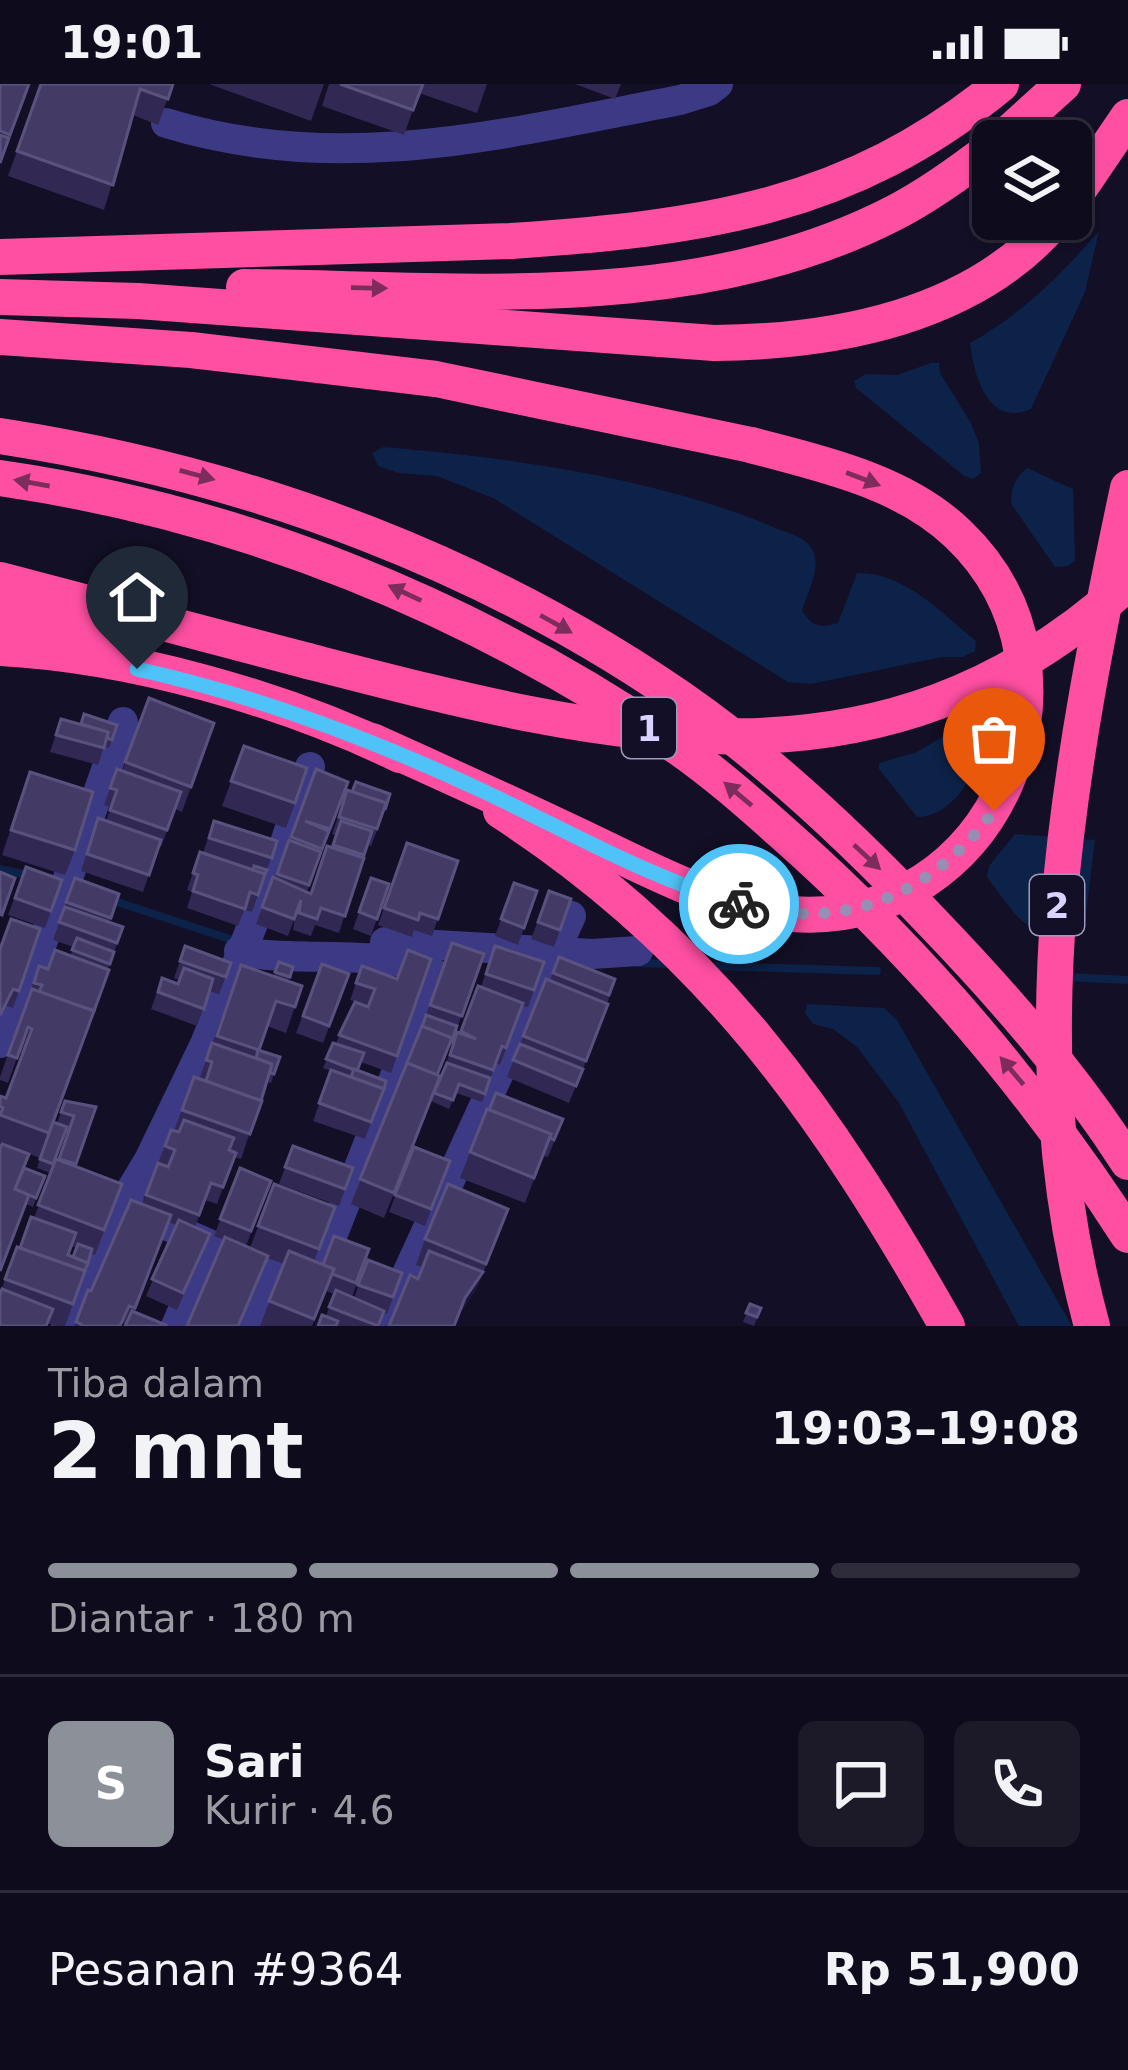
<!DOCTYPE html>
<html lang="id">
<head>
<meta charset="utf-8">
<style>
	:root { --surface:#0e0b1c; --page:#1c1929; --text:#f1f3f6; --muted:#9b9ba3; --line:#2e2b3b; --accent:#8c9099 }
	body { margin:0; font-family:"DejaVu Sans",sans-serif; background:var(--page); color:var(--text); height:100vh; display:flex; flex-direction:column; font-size:45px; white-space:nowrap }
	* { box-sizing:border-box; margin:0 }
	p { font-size:39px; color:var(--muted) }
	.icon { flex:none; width:66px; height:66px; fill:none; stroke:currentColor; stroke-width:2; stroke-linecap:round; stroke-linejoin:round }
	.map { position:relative; height:1242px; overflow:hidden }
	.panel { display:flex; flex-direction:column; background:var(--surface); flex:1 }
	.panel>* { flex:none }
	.controls { position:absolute; left:972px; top:36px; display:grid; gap:24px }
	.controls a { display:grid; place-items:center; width:120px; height:120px; border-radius:18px; background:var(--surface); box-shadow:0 3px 9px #0004,0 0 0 3px var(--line); font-size:60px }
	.pin { position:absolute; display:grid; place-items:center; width:102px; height:102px; color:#fff; margin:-123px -51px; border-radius:50% 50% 50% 0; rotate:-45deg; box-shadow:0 0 12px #0007 }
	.pin .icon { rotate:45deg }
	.courier { position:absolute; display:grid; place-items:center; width:120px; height:120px; margin:-60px; border:9px solid #4fc3f7; border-radius:50%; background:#fff; color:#222; box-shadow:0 3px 15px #0007 }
	.overview em { font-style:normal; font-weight:700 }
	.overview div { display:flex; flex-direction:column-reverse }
	.overview { display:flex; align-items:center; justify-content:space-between; height:204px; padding:0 48px }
	h1 { font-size:78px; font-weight:700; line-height:90px }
	.bar { display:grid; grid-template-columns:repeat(4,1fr); gap:18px 12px; align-content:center; height:144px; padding:0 48px }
	.bar i { height:15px; border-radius:9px; background:var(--line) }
	.bar .selected { background:var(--accent) }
	.bar p { grid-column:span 4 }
	.line { display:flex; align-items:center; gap:30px; padding:0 48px; border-top:3px solid var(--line) }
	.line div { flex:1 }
	.round { display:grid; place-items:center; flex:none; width:126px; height:126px; border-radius:18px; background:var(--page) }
	.status { display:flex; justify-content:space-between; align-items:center; height:84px; padding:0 60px; background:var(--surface); direction:ltr }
	.status svg { height:33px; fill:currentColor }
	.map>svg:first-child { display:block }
</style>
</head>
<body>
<div class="status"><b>19:01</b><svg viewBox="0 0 49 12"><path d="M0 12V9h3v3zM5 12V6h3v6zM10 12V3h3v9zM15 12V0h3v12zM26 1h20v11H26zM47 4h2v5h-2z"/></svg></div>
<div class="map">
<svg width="1128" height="1242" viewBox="0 0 1128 1242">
	<rect width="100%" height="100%" fill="#130f26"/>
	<g fill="#0c2248">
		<path d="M 1099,147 L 1085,208 L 1031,325 C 988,344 974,292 970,259 C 1023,229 1059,193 1099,147 Z"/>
		<polygon points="931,279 939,279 940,289 971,339 979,360 981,389 973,395 963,391 856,304 854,297 866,290 897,291"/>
		<path d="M 383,363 C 507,373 658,394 773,443 C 785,448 806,453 812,465 C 822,482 808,508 802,526 C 812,543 820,544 838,539 L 857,489 C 905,488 941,529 976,557 L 975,567 L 963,573 L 942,573 L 811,600 L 788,598 L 493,414 L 437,392 L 398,389 L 378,382 L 372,369 Z"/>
		<path d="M 1027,384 L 1073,405 L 1075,477 L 1067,482 L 1055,483 L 1012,421 C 1009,406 1016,393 1027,384 Z"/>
		<path d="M 964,640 C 998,666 956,735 917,733 L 879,685 L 879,679 L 917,668 Z"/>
		<path d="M 1015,750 L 1095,756 L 1084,846 C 1019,848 1025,843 987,793 L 989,782 Z"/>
		<polygon points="807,920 884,924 897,936 1072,1242 1019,1242 899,1019 857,963 833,945 813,940 805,929"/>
	</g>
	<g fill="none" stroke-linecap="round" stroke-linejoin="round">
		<g stroke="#0c2248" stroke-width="8">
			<polyline points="0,785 28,791"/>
			<polyline points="111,816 239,858"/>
			<polyline points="637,879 670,880"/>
			<polyline points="709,882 877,887"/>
			<polyline points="1068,893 1128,896"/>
		</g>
		<g stroke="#3d3a85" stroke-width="30">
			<path d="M 166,39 C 342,93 506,49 680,16 L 709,7 L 718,0"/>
			<polyline points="385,858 592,870 638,867"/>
			<path d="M 239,867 C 288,879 402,864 435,890 L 318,1188 L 307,1192 L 275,1185 L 247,1242"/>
			<polyline points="0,959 62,811 123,638"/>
			<polyline points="132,1126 211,1161 176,1242"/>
			<polyline points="66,1242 113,1136 149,1076 205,960 285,759 310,683"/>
			<polyline points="383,1242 571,832"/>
		</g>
		<g stroke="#ff4fa3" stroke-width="36">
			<polyline points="1000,57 1063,0"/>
			<polyline points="1071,117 1128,33"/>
			<path d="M 0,173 L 511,157 C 701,144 849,125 1001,0"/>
			<path d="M 244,203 C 460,205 694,232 894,129 C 929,111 962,87 993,63"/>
			<path d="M 0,213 L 138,217 L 714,259 C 835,258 974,233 1056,135"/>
			<polyline points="0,253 191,266 436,295 751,361"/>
			<path d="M 0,352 C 252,391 495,481 704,631 C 787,692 862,764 933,839 C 1004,913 1072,991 1128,1078"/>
			<path d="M 0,394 C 242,429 470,522 672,659 C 712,686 749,719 785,751 C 918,869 1032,1002 1128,1151"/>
			<polyline points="0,496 308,577"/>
			<polyline points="0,529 104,542"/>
			<path d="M 0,564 C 131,571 282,614 400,671"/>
			<path d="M 501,727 C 710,862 827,1030 947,1242"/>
		</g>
		<g stroke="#ff4fa3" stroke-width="36">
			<path d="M 308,577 C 603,653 877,728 1128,499"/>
			<path d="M 372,657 C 441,688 511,720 579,752 C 647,784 717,824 792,830 C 996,845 1104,589 958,450 C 903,397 822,380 751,361"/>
			<path d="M 1092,1242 C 1015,962 1069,681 1128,404"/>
		</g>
	</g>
	<g fill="#312854" fill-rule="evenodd">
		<polygon points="41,0 173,0 158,41 133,31 104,126 8,92"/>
		<polygon points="209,0 324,0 311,37"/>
		<polygon points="329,0 487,0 477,29 419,9 404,51 322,22"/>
		<polygon points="575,0 621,0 615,15"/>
		<polygon points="149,614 214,639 182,728 175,725 161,763 159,762 143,808 81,787 98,734 106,737 111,723 104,721 117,685 122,687"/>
		<polygon points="61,635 81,640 117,641 109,664 104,663 98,681 50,668"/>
		<polygon points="244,662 295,719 286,744 222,722"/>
		<polygon points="316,685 348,698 307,808 311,810 332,763 336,751 332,750 347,706 385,726 371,762 367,761 339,849 315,841 311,852 293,846 295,833 288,852 256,840"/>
		<polygon points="30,688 75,766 65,791 2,771"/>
		<polygon points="214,737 277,757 252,828 244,826 238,842 187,824 192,808 187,806 200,768 203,769"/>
		<polygon points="407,759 458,777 432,852 414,846 412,853 378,841"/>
		<polygon points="26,783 62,796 45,844 8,831"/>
		<path d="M 75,794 L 111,834 L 109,838 L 123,843 L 53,1038 L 57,1039 L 65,1017 L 96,1023 L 75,1082 L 122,1100 L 95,1171 L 91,1170 L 65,1242 L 55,1242 L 47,1239 L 0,1209 L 17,1163 L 20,1164 L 34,1134 L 56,1075 L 58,1076 L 68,1049 L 65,1048 L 50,1089 L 37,1084 L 43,1065 L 40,1074 L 0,1059 L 0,1012 L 6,1014 L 23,970 L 19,968 L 8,999 L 0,996 L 0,993 L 39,882 L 48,885 L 70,872 L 74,863 L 53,856 ZM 71,1162 L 77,1164 L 73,1173 L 68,1171 Z"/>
		<polygon points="371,794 389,800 371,852 353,845"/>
		<polygon points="514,799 537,807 518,861 495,852"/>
		<polygon points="549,807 571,815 554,863 531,855"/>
		<polygon points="452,859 484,870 455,950 437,991 441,994 457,948 460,949 478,902 481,903 495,862 544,878 528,923 522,922 500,981 496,979 482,1018 456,1009 449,1025 431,1017 384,1134 351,1120 422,942"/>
		<polygon points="185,862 231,879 219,910 209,907 197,942 151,925 162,894 178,900 179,896 174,894"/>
		<polygon points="0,864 19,907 13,924 7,922"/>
		<polygon points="559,873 615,895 599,945 569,1019 507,993 546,895 550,897"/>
		<polygon points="431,875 391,989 361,978 357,987 386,997 365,1055 313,1037 331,987 323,984 333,959 336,960 339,951 369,922 350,916 362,882 397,895"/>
		<polygon points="279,878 293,883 288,897 302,902 286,949 267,942 259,966 274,990 271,999 267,998 241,1075 234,1073 217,1120 205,1116 195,1143 210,1150 177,1226 146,1212 176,1141 168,1138 134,1228 126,1240 123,1239 121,1242 74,1242 88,1206 91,1207 142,1120 171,1046 174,1047 194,993 205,997 206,995 200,993 241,881 274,892"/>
		<polygon points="322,880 349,890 323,959 296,949"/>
		<polygon points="487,1025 563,1035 548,1073 543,1072 525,1119 460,1094"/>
		<polygon points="293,1062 353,1084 339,1122 279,1100"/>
		<polygon points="414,1063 450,1077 425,1142 389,1128"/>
		<polygon points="240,1084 271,1097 246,1162 250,1164 274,1100 335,1123 314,1177 323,1181 369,1165 352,1213 354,1214 368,1176 402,1189 387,1230 383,1229 379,1242 318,1242 326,1232 334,1210 326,1207 312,1242 260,1242 284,1180 267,1174 239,1242 187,1242 224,1156 214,1152"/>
		<polygon points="23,1087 45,1092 33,1123 26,1120"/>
		<polygon points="499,1151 476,1205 459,1231 418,1195 422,1183 416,1181 425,1155"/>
		<polygon points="750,1220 761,1224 754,1242 743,1238"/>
	</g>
	<polygon fill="#1d163a" points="483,1188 476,1205 459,1231 465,1214"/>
	<g fill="#433a66" stroke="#5a527e" stroke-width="3">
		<polygon points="0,0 29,0 10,51 0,47"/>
		<polygon points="41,0 173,0 168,15 140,5 113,101 17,67"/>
		<polygon points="340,0 423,0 413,26"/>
		<polygon points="0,51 9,54 0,79"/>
		<polygon points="149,614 214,639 191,703 125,678"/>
		<polygon points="84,630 117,641 112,656 107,654 108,648 81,640"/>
		<polygon points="61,635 108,648 104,664 56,651"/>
		<polygon points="244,662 307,684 295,719 231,697"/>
		<polygon points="117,685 181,708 167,746 110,726 117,706 110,704"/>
		<polygon points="316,685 348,698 330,745 305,737 329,747 322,765 291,753"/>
		<polygon points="30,688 93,708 75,766 11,746"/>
		<polygon points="356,698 390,710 385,726 386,719 352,708"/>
		<polygon points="347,706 386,719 377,745 339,733"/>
		<polygon points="98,734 161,756 149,791 87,770"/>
		<polygon points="214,737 277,757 272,774 209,754"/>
		<polygon points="341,737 372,747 364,771 333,761"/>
		<polygon points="289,756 321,768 309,801 277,790"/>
		<polygon points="407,759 458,777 438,835 420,829 418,836 384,824"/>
		<polygon points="327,762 364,774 345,832 321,824 317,835 299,829 301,816 294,835 262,823 273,793 311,810"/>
		<polygon points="200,768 265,790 258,811 250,808 245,825 193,807 198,791 193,789"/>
		<polygon points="254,782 267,786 265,790 253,786"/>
		<polygon points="26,783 62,796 51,827 15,814"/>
		<polygon points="0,788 15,794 2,831 0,830"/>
		<polygon points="75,794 119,810 111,834 66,818"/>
		<polygon points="371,794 389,800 377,835 359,828"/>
		<polygon points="514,799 537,807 524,844 501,835"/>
		<polygon points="549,807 571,815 560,846 538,838"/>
		<polygon points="65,823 123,843 117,859 59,838"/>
		<polygon points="11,835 40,845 19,907 13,905 0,931 0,865"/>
		<polygon points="77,854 114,868 110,880 72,866"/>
		<polygon points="452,859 484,870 462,932 430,921"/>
		<polygon points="185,862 231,879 226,893 180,877"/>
		<polygon points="495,862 544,878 534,906 486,890"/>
		<polygon points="55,866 109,886 94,927 39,908 42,901 34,899 39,882 48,885"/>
		<polygon points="408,866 431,875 397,972 339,951 355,918 368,923 375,905 356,899 362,882 397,895"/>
		<polygon points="559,873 615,895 609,911 553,889"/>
		<polygon points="279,878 293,883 290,893 275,888"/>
		<polygon points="322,880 349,890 329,942 303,932"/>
		<polygon points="241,881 302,902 295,923 276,917 259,966 217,952"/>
		<polygon points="184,884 213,895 204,925 158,908 162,894 178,900"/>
		<polygon points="546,895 608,920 586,977 523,952"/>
		<polygon points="478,902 523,919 506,964 502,962 493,986 450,971 457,948 476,955 461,947"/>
		<polygon points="32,905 94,927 49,1049 0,1031 3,1024 0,1022 0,1012 6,1014 32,945 28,943 17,974 8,971"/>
		<polygon points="426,931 457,942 451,959 452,954 422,943"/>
		<polygon points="422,942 452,954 437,991 407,979"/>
		<polygon points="212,959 272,980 261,1017 206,997 212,978 206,976"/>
		<polygon points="333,959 364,969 357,987 326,975"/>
		<polygon points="520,960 583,985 576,1002 513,976"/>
		<polygon points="258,966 280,973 274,990 270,989 272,980 256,974"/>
		<polygon points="407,979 440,992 394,1109 360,1095"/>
		<polygon points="447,979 490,994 485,1010 459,1000 453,1016 434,1009"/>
		<polygon points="354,985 386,997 384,1005 351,993"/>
		<polygon points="331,986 384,1005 371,1038 319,1019"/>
		<polygon points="194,993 262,1017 250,1050 182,1026"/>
		<polygon points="496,1009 563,1035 554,1056 550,1054 551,1050 489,1026"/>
		<polygon points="65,1017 96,1023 76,1080 59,1075 74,1032 61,1028"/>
		<polygon points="487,1025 551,1050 534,1094 470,1068"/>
		<polygon points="184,1036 234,1054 229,1066 236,1069 223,1103 211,1099 199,1131 146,1111 158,1079 168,1083 175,1066 165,1062 171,1046 179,1048"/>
		<polygon points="53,1038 67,1043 53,1080 40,1075"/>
		<polygon points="2,1060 29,1070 15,1105 29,1111 0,1187 0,1064"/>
		<polygon points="293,1062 353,1084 345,1105 285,1083"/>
		<polygon points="414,1063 450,1077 431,1125 395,1111"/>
		<polygon points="56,1075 122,1100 104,1146 38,1121"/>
		<polygon points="24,1084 45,1092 36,1114 15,1105"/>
		<polygon points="240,1084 271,1097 251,1147 220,1135"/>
		<polygon points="274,1100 335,1123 319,1165 258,1142"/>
		<polygon points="448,1100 508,1125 486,1180 425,1155"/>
		<polygon points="131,1116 171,1131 135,1224 129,1222 120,1242 81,1242 81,1240 76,1238 88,1206 91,1207"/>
		<polygon points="31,1133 76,1149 68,1171 88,1179 83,1190 85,1187 20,1164"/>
		<polygon points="179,1136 210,1150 183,1209 152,1195"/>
		<polygon points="334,1152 369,1165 356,1199 332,1190 334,1185 323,1181"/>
		<polygon points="225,1153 268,1172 238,1242 187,1242"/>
		<polygon points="78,1160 92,1165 88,1179 73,1173"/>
		<polygon points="17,1163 85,1187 73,1220 5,1195"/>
		<polygon points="289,1167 334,1185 314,1235 269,1217"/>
		<polygon points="429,1167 483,1188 465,1214 454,1242 389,1242 410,1191 418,1195"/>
		<polygon points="368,1176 402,1189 393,1213 358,1201"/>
		<polygon points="2,1205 53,1225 46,1242 0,1242 0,1210"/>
		<polygon points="336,1206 384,1227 378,1242 329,1223"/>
		<polygon points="750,1220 761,1224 757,1233 746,1229"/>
		<polygon points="132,1227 166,1241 165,1242 125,1242"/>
		<polygon points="322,1231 338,1237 336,1242 318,1242"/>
	</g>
	<defs><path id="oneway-solid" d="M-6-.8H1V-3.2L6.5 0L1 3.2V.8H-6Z" transform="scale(3)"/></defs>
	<g fill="#7d2c5e">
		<use href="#oneway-solid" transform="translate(369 204) rotate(1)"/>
		<use href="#oneway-solid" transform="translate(197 391) rotate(15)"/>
		<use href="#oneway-solid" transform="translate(863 395) rotate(21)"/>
		<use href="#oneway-solid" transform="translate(32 399) rotate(-170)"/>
		<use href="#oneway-solid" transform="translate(405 509) rotate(-155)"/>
		<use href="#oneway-solid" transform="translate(556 540) rotate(29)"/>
		<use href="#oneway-solid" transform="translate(738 710) rotate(-140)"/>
		<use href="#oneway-solid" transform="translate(867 773) rotate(43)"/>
		<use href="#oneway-solid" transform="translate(1012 987) rotate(-130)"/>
	</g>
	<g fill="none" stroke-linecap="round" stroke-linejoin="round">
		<path stroke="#948fb3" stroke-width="12" stroke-dasharray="0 21.6" d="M 739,820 C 843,849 930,812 994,727"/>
		<path stroke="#4fc3f7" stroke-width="15" d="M 137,585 C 259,612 372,655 485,708 C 568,747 651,795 739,820"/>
	</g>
	<g text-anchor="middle" stroke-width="9" stroke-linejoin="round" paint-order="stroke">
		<g fill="#130f26" stroke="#9e99be" stroke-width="3">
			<rect x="622" y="614" width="54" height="60" rx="9"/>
			<rect x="1030" y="791" width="54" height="60" rx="9"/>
		</g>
		<g font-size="36" font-weight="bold" fill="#d9d4ff">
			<text x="649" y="657">1</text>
			<text x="1057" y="834">2</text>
		</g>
	</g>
</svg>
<div class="controls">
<a><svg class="icon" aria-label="layers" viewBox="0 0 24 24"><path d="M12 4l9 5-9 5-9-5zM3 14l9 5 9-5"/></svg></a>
</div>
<div class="pin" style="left:994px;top:727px;background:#ea580c"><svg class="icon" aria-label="bag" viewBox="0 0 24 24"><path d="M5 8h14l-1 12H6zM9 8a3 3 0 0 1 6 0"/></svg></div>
<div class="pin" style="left:137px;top:585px;background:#1f2937"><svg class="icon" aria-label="home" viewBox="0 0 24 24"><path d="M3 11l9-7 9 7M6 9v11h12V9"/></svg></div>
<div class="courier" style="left:739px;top:820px"><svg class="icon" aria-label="bike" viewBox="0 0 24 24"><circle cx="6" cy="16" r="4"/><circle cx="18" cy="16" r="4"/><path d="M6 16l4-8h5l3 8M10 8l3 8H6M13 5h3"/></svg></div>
</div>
<section class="panel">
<div class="overview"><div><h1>2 mnt</h1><p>Tiba dalam</p></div><em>19:03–19:08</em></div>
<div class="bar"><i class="selected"></i><i class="selected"></i><i class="selected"></i><i></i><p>Diantar · 180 m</p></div>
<div class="line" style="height:216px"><b class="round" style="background:var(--accent);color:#fff">S</b><div><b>Sari</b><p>Kurir · 4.6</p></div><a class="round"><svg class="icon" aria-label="chat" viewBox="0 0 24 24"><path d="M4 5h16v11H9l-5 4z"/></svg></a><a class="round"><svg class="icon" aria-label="phone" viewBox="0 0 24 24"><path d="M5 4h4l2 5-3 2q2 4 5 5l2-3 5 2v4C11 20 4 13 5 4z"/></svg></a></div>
<div class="line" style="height:156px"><div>Pesanan #9364</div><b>Rp 51,900</b></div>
</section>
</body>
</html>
